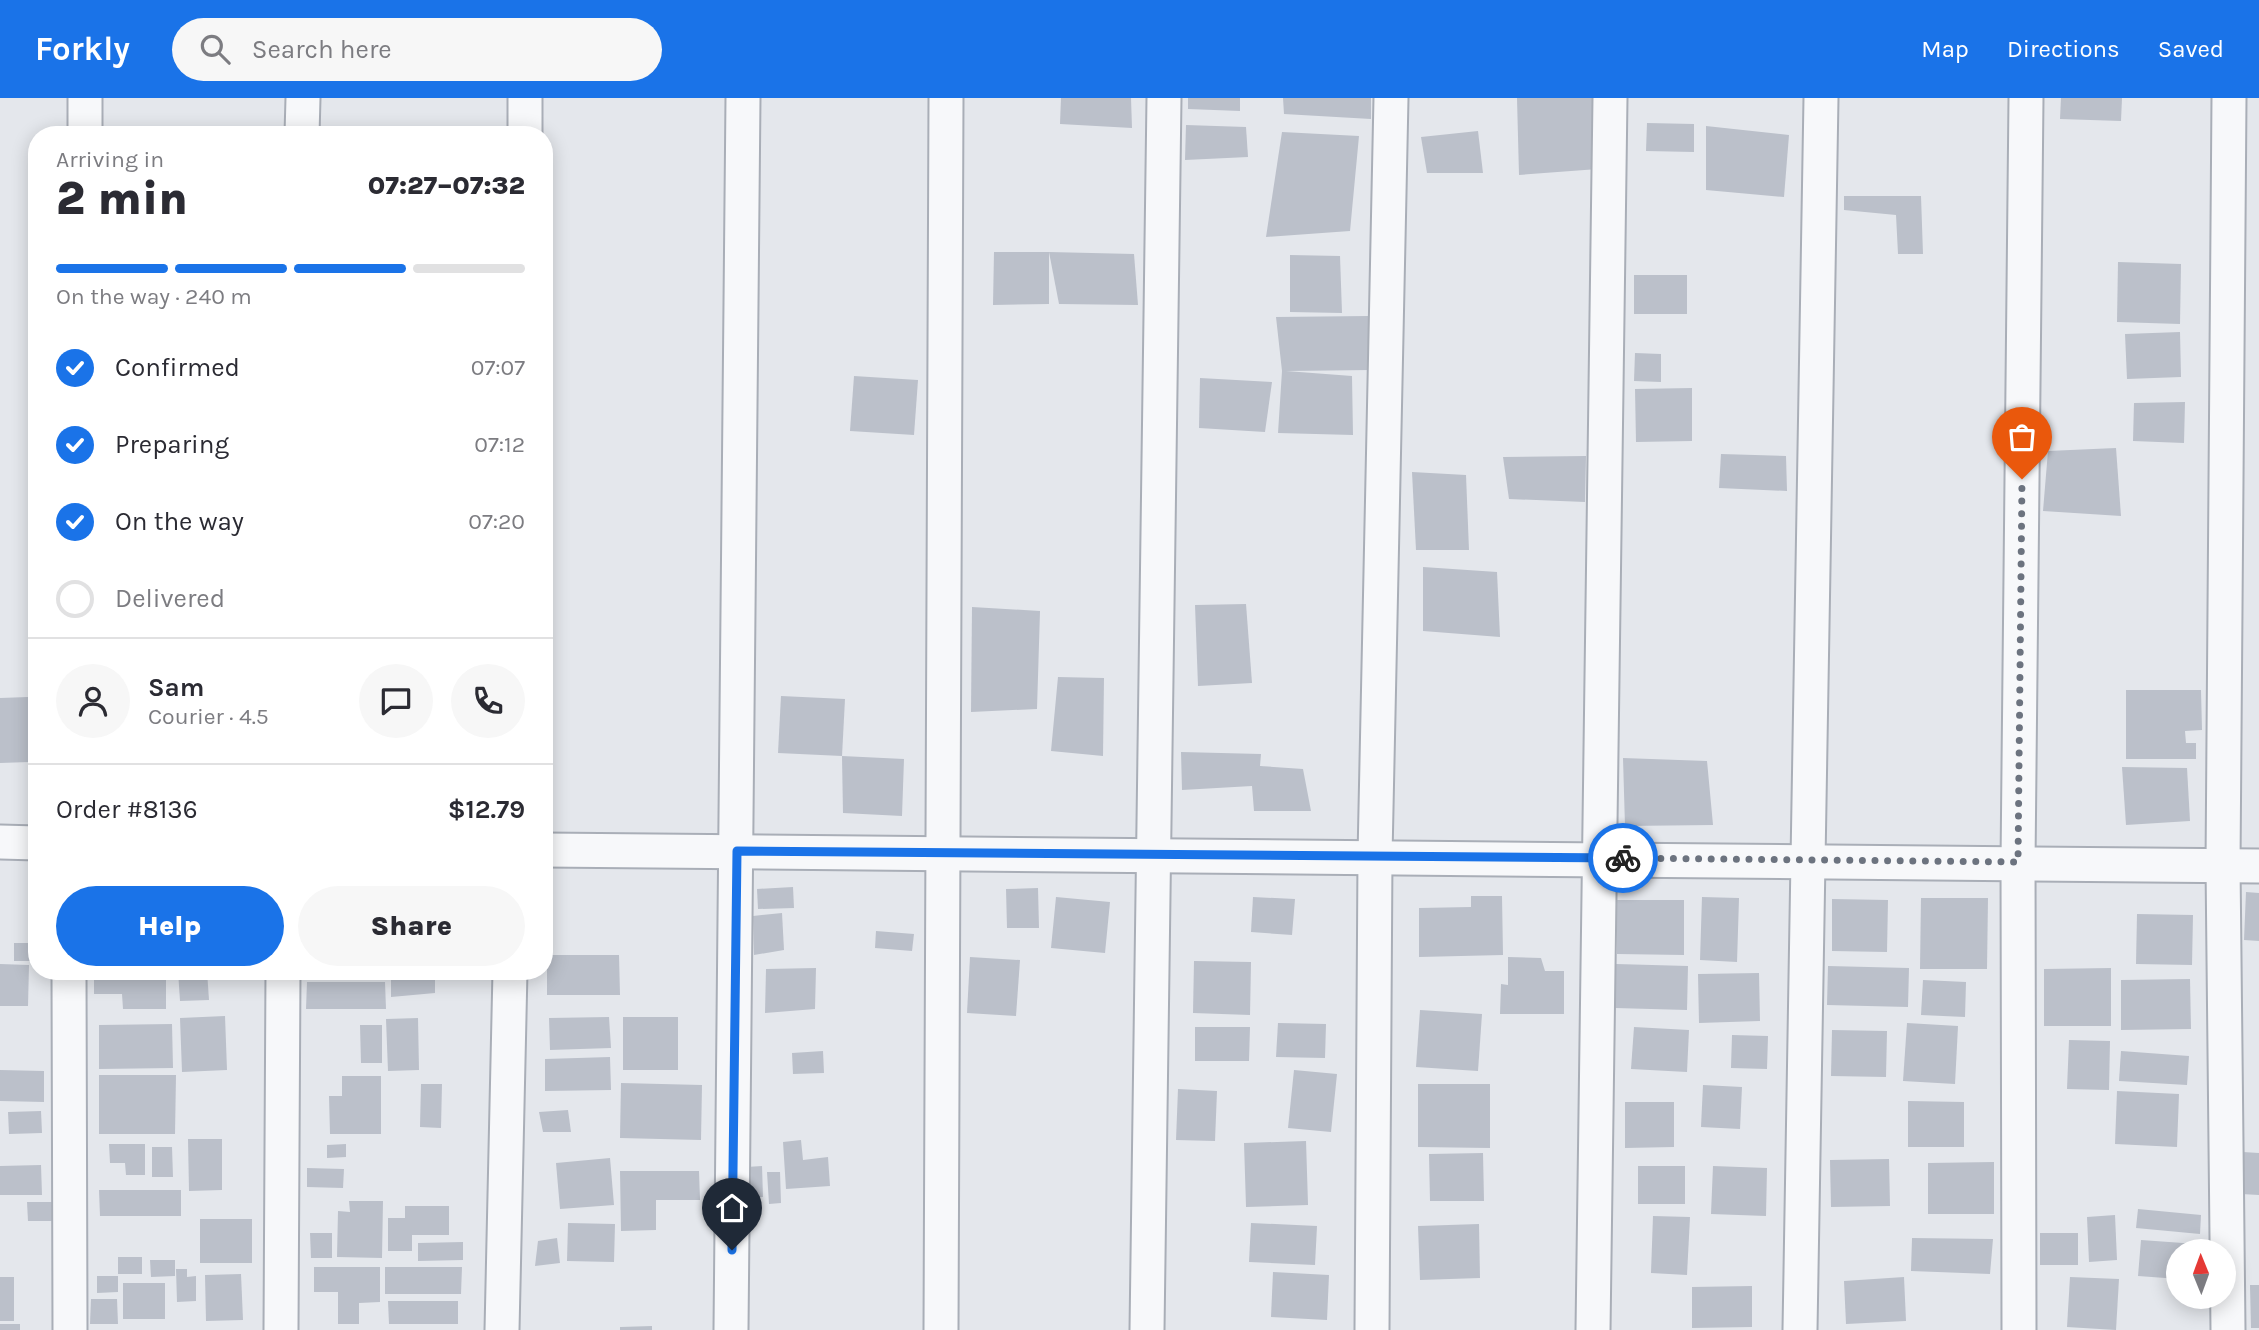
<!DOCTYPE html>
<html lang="en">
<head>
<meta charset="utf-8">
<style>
	:root { --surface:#fff; --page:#f7f7f7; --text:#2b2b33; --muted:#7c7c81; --line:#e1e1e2; --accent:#1a73e8 }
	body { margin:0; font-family:Karla,sans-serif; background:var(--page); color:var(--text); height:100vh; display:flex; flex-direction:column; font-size:26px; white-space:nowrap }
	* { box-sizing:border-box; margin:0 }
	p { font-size:23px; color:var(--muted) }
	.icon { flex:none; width:38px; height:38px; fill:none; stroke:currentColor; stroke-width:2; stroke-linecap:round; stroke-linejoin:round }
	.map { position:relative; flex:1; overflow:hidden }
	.sheet { position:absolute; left:28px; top:28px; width:525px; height:854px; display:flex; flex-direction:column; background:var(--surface); border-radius:28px; box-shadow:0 4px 18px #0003 }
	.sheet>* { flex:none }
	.needle { width:46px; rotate:359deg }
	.buttons { position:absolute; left:2166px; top:1141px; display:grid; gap:14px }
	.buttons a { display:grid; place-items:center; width:70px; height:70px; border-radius:50%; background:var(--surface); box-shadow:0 4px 18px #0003; font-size:35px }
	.pin { position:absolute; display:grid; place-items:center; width:60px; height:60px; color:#fff; margin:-72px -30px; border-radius:50% 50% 50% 0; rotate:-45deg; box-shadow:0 0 7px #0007 }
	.pin .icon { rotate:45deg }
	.courier { position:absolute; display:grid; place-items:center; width:70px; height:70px; margin:-35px; border:5px solid #1a73e8; border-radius:50%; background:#fff; color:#222; box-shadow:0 2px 9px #0007 }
	.summary em { font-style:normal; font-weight:800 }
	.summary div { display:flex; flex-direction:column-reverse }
	.summary { display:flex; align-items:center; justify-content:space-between; height:119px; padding:0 28px }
	h1 { font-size:46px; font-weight:800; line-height:52px }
	.bar { display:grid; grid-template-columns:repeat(4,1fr); gap:10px 7px; align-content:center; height:84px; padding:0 28px }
	.bar i { height:9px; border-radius:5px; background:var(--line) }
	.bar .selected { background:var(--accent) }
	.bar p { grid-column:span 4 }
	.line { display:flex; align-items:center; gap:18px; padding:0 28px; border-top:2px solid var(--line) }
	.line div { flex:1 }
	.round { display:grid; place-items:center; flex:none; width:74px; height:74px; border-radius:37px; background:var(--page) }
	ol { padding:0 28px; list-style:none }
	li { display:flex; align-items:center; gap:21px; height:77px }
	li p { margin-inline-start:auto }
	li .icon { padding:7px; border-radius:50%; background:var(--accent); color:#fff; stroke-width:4 }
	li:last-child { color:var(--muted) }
	li i { width:38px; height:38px; border:4px solid var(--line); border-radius:50% }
	.primary-button { display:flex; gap:14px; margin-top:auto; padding:14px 28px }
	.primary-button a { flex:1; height:80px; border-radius:42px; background:var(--accent); color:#fff; font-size:28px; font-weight:800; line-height:80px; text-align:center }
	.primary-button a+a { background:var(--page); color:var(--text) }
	header { display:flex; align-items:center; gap:42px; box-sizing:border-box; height:98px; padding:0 35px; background:var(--accent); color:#fff }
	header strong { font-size:33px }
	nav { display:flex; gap:38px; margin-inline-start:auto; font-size:24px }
	.search { width:490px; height:63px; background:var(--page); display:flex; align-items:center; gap:18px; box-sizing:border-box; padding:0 24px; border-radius:38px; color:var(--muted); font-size:26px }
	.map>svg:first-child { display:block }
</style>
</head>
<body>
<header>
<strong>Forkly</strong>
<div class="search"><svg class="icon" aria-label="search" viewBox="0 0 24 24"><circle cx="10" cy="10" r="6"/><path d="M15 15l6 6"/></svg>Search here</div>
<nav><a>Map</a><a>Directions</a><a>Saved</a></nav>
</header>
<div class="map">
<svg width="2259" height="1232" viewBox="0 0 2259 1232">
	<rect width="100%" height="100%" fill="#e4e7ec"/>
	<g fill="#bbc0ca">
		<polygon points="1061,0 1131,0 1132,30 1060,26"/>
		<polygon points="1188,0 1240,0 1240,13 1188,11"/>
		<polygon points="1283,0 1371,0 1371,21 1284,16"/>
		<polygon points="1517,0 1599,0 1598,71 1519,77"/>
		<polygon points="2061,0 2122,0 2121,23 2060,21"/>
		<polygon points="1647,25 1694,26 1694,54 1646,53"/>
		<polygon points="1186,27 1246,29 1248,59 1185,62"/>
		<polygon points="1706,28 1789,37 1784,99 1706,92"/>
		<polygon points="1478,33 1483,75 1427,75 1421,39"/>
		<polygon points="1282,34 1359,38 1350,133 1266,139"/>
		<polygon points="1844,98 1921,98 1923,156 1898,156 1896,117 1844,112"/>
		<polygon points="994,154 1049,154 1049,206 993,207"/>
		<polygon points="1049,154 1134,156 1138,207 1059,206"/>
		<polygon points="1290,157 1340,158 1342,215 1290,214"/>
		<polygon points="2118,164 2181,166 2180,226 2117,224"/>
		<rect x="1634" y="177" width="53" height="39"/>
		<polygon points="1368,218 1371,272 1286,273 1352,278 1353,337 1278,335 1282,273 1276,219"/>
		<polygon points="2180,234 2181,279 2127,281 2125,236"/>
		<polygon points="1635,255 1661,256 1661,284 1634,283"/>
		<polygon points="854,278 918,282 914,337 850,333"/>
		<polygon points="1200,280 1272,284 1265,334 1199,330"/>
		<polygon points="1692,290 1692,343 1636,344 1635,291"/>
		<polygon points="2185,304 2184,345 2133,343 2134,305"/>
		<polygon points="2116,350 2121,418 2043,413 2048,353"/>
		<polygon points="1721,356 1786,358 1787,393 1719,390"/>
		<polygon points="1586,358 1585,404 1509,401 1503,359"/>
		<polygon points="1412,374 1466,377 1469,452 1416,452"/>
		<polygon points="1423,469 1497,474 1500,539 1423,533"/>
		<polygon points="1246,506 1252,585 1198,588 1195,507"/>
		<polygon points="972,509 1040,513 1037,611 971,614"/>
		<polygon points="1058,579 1104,580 1103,658 1051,653"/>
		<polygon points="2126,592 2201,592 2202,632 2185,633 2186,645 2196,645 2196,661 2126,661"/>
		<polygon points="781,598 845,601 842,658 778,655"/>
		<polygon points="28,599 29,664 0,665 0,600"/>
		<polygon points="1181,654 1261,656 1260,668 1303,671 1311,713 1254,713 1252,688 1182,692"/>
		<polygon points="842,658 904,661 902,718 843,715"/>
		<polygon points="1623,660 1707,663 1713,727 1625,728"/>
		<polygon points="2122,669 2187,670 2190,723 2126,727"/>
		<polygon points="793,789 794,810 758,811 757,791"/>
		<polygon points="1038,790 1039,830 1007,830 1006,791"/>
		<polygon points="2246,794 2259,795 2259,843 2244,842"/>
		<polygon points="1471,798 1502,798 1503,857 1419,859 1419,810 1471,809"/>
		<polygon points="1056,799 1110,804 1105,855 1051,850"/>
		<polygon points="1253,799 1295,801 1292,837 1251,834"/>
		<polygon points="1702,799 1739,800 1737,864 1700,862"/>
		<polygon points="1921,800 1988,800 1987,871 1920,871"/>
		<polygon points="1832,801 1888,802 1887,854 1832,853"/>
		<polygon points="1617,802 1684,802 1684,857 1617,856"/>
		<polygon points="782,815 784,852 754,857 753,818"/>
		<polygon points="2137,816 2193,817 2192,867 2136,866"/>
		<polygon points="876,833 914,836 912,853 875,850"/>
		<rect x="14" y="845" width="23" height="18"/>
		<polygon points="547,857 619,857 620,897 547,897"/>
		<polygon points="970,859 1020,862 1016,918 967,915"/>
		<polygon points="1508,859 1541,860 1545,873 1564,873 1564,916 1500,916 1501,886 1508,887"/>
		<polygon points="1194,863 1251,864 1250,917 1193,915"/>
		<polygon points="0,866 29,867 28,908 0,908"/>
		<polygon points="1616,866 1688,868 1687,912 1615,910"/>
		<polygon points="1828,868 1909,870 1908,909 1827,907"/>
		<polygon points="816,870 815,911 765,915 766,871"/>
		<polygon points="2111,870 2111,928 2044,928 2044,871"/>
		<polygon points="94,873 166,873 166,911 123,911 122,896 94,896"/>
		<polygon points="178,873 207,873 209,902 180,903"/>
		<polygon points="391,873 435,873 435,895 391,899"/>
		<polygon points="1759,875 1760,923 1699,925 1698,876"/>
		<polygon points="2190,881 2191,931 2121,932 2121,882"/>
		<polygon points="1923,882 1966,884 1965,919 1921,917"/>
		<polygon points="307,884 385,884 386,911 306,911"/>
		<polygon points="1420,912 1482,916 1478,973 1416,969"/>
		<polygon points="225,918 227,972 182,974 180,920"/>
		<polygon points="609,919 611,950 550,952 549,920"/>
		<rect x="623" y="919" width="55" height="53"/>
		<polygon points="418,920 419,972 388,973 386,921"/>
		<polygon points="1278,925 1326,926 1325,960 1276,959"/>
		<polygon points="1907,925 1958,928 1955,986 1903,983"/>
		<polygon points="172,926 173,970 99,971 99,927"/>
		<polygon points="360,927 382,927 382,965 361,965"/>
		<polygon points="1195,929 1250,929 1249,963 1195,963"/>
		<polygon points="1634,929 1689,932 1687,974 1631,971"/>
		<polygon points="1832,932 1887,933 1886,979 1831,978"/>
		<polygon points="1732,937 1768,938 1767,971 1731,970"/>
		<polygon points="2069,942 2110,943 2109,992 2067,991"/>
		<polygon points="823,953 824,975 793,976 792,955"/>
		<polygon points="2121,953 2189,958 2187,987 2119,983"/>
		<polygon points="610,959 611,992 545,993 545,961"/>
		<polygon points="0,972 44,973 44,1004 0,1003"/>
		<polygon points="1294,972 1337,976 1331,1034 1288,1030"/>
		<polygon points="99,977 176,977 175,1036 99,1036"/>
		<polygon points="342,978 381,978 381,1036 330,1036 329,998 342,998"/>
		<polygon points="621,985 702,987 701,1042 620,1040"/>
		<polygon points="421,986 442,986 441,1030 420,1029"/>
		<polygon points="1418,986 1490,986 1490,1050 1418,1049"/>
		<polygon points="1703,987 1742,989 1740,1031 1701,1029"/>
		<polygon points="1178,991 1217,993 1215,1043 1176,1042"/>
		<polygon points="2117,993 2179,996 2177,1049 2115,1046"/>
		<polygon points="1908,1003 1964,1004 1964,1049 1908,1049"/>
		<polygon points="1625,1004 1674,1004 1674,1049 1625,1050"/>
		<polygon points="568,1012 571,1034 543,1034 539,1014"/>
		<polygon points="41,1013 42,1035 9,1036 8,1014"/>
		<polygon points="188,1041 222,1041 222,1092 189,1093"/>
		<polygon points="801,1042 803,1062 828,1059 830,1088 786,1091 783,1044"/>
		<polygon points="1306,1043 1308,1107 1246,1109 1244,1045"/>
		<polygon points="109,1046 145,1046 145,1077 126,1077 125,1065 110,1065"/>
		<polygon points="346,1046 346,1059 327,1060 327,1047"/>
		<polygon points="152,1049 172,1049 173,1079 152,1079"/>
		<polygon points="2243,1054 2259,1055 2259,1097 2241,1096"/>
		<polygon points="1483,1055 1484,1103 1430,1103 1429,1056"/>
		<polygon points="610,1060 614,1107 560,1111 556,1065"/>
		<polygon points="1889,1061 1890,1108 1831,1109 1830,1062"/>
		<polygon points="1994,1064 1994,1116 1928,1116 1928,1065"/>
		<polygon points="41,1067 42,1097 0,1097 0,1068"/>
		<polygon points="762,1068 763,1099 748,1100 746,1069"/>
		<rect x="1638" y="1068" width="47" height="38"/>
		<polygon points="1713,1068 1767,1070 1766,1118 1711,1116"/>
		<polygon points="307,1070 344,1071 343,1090 307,1089"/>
		<polygon points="620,1073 699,1073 700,1102 656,1102 656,1132 621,1133"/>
		<polygon points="767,1074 780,1074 781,1105 769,1106"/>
		<polygon points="99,1092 181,1092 181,1118 100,1118"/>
		<polygon points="349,1103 383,1103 382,1160 337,1159 338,1113 350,1114"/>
		<polygon points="27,1104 53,1104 53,1123 28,1123"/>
		<polygon points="405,1108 449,1108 449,1137 412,1137 412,1153 388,1153 388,1120 405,1120"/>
		<polygon points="2138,1111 2201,1117 2200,1136 2136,1130"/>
		<polygon points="2115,1117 2117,1162 2089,1164 2087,1119"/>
		<polygon points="1653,1118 1690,1119 1687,1177 1651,1175"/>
		<rect x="200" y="1121" width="52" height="44"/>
		<polygon points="568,1125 615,1126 614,1164 567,1163"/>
		<polygon points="1251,1125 1317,1128 1315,1167 1249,1164"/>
		<polygon points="1479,1126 1480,1180 1420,1182 1418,1128"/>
		<polygon points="310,1135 332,1135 332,1160 311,1160"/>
		<rect x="2040" y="1135" width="38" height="32"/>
		<polygon points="557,1140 560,1165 535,1168 538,1143"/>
		<polygon points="1912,1140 1993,1141 1990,1176 1911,1173"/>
		<polygon points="2141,1142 2197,1146 2196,1153 2179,1153 2179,1181 2138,1178"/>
		<polygon points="463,1144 463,1162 418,1163 418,1145"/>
		<rect x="118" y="1159" width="24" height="17"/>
		<polygon points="150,1162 175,1162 175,1178 151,1179"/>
		<polygon points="314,1169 380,1169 380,1204 359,1205 359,1226 338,1226 338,1194 314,1194"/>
		<polygon points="385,1169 462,1169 461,1196 385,1196"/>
		<polygon points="176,1171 187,1171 187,1179 196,1178 196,1203 177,1204"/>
		<polygon points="1273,1174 1329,1177 1327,1222 1271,1219"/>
		<polygon points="241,1176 243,1222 206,1223 205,1177"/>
		<polygon points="97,1178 118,1178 118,1194 97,1195"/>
		<rect x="0" y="1179" width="14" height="44"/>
		<polygon points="1904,1179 1906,1223 1846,1226 1844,1183"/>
		<polygon points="2070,1179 2119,1181 2116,1232 2067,1229"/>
		<rect x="123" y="1185" width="42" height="36"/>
		<polygon points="2250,1187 2259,1187 2259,1230 2251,1230"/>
		<polygon points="1752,1188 1752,1229 1692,1230 1692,1189"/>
		<polygon points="91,1201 117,1201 118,1226 90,1226"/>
		<polygon points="388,1203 458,1203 458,1226 389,1226"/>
		<rect x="0" y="1226" width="20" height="6"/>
		<polygon points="652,1228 652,1232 620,1232 620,1229"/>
	</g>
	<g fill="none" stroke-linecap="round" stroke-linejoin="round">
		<g stroke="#a9aeb7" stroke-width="37">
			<g id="street">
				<polyline points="85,37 85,0"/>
				<polyline points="302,37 303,0"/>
				<polyline points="525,37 525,0"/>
				<polyline points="0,744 37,745"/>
				<polyline points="544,752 2259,768"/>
				<polyline points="69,873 70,1232"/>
				<polyline points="281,1232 283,873"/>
				<polyline points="502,1232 510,873"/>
				<polyline points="731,1232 743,0"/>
				<polyline points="941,1232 946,0"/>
				<polyline points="1147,1232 1164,0"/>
				<polyline points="1372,1232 1375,758 1391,0"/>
				<polyline points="1593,1232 1610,0"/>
				<polyline points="1800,1232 1821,0"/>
				<polyline points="2019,1232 2018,764 2026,0"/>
				<polyline points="2228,1232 2223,767 2229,0"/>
			</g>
		</g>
		<use href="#street" stroke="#f7f8fa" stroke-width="33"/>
	</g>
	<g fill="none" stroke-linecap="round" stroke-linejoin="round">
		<polyline stroke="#6c737f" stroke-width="7" stroke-dasharray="0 12.6" points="1623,760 2018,764 2022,381"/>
		<polyline stroke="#1a73e8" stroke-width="9" points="732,1152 737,753 1623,760"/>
	</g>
</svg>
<div class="buttons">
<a><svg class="needle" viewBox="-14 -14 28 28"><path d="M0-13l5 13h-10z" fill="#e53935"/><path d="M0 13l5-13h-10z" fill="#7c7c81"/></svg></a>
</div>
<div class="pin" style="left:2022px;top:381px;background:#ea580c"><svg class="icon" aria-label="bag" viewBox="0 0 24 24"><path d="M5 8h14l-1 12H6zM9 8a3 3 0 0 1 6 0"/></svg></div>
<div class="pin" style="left:732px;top:1152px;background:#1f2937"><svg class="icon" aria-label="home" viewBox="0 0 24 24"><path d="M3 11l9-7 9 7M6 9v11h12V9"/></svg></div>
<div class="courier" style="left:1623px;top:760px"><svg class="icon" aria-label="bike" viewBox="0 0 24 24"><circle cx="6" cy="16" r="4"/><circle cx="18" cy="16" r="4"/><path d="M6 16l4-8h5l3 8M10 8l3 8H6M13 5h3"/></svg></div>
<section class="sheet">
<div class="summary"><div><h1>2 min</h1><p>Arriving in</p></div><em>07:27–07:32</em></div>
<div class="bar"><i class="selected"></i><i class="selected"></i><i class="selected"></i><i></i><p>On the way · 240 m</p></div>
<ol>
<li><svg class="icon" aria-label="check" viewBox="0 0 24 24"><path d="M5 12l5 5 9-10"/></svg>Confirmed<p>07:07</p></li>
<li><svg class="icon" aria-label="check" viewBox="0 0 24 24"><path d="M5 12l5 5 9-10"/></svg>Preparing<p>07:12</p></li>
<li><svg class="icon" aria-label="check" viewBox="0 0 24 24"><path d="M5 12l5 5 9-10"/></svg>On the way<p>07:20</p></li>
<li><i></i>Delivered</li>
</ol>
<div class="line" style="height:126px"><a class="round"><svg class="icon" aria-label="person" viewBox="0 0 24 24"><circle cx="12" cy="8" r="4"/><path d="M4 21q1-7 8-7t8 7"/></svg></a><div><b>Sam</b><p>Courier · 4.5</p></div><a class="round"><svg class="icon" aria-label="chat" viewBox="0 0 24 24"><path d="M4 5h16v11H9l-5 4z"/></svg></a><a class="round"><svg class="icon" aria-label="phone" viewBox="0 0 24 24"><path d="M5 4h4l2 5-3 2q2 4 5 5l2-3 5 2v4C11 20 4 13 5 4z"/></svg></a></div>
<div class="line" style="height:91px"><div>Order #8136</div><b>$12.79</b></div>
<div class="primary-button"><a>Help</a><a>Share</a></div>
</section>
</div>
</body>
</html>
